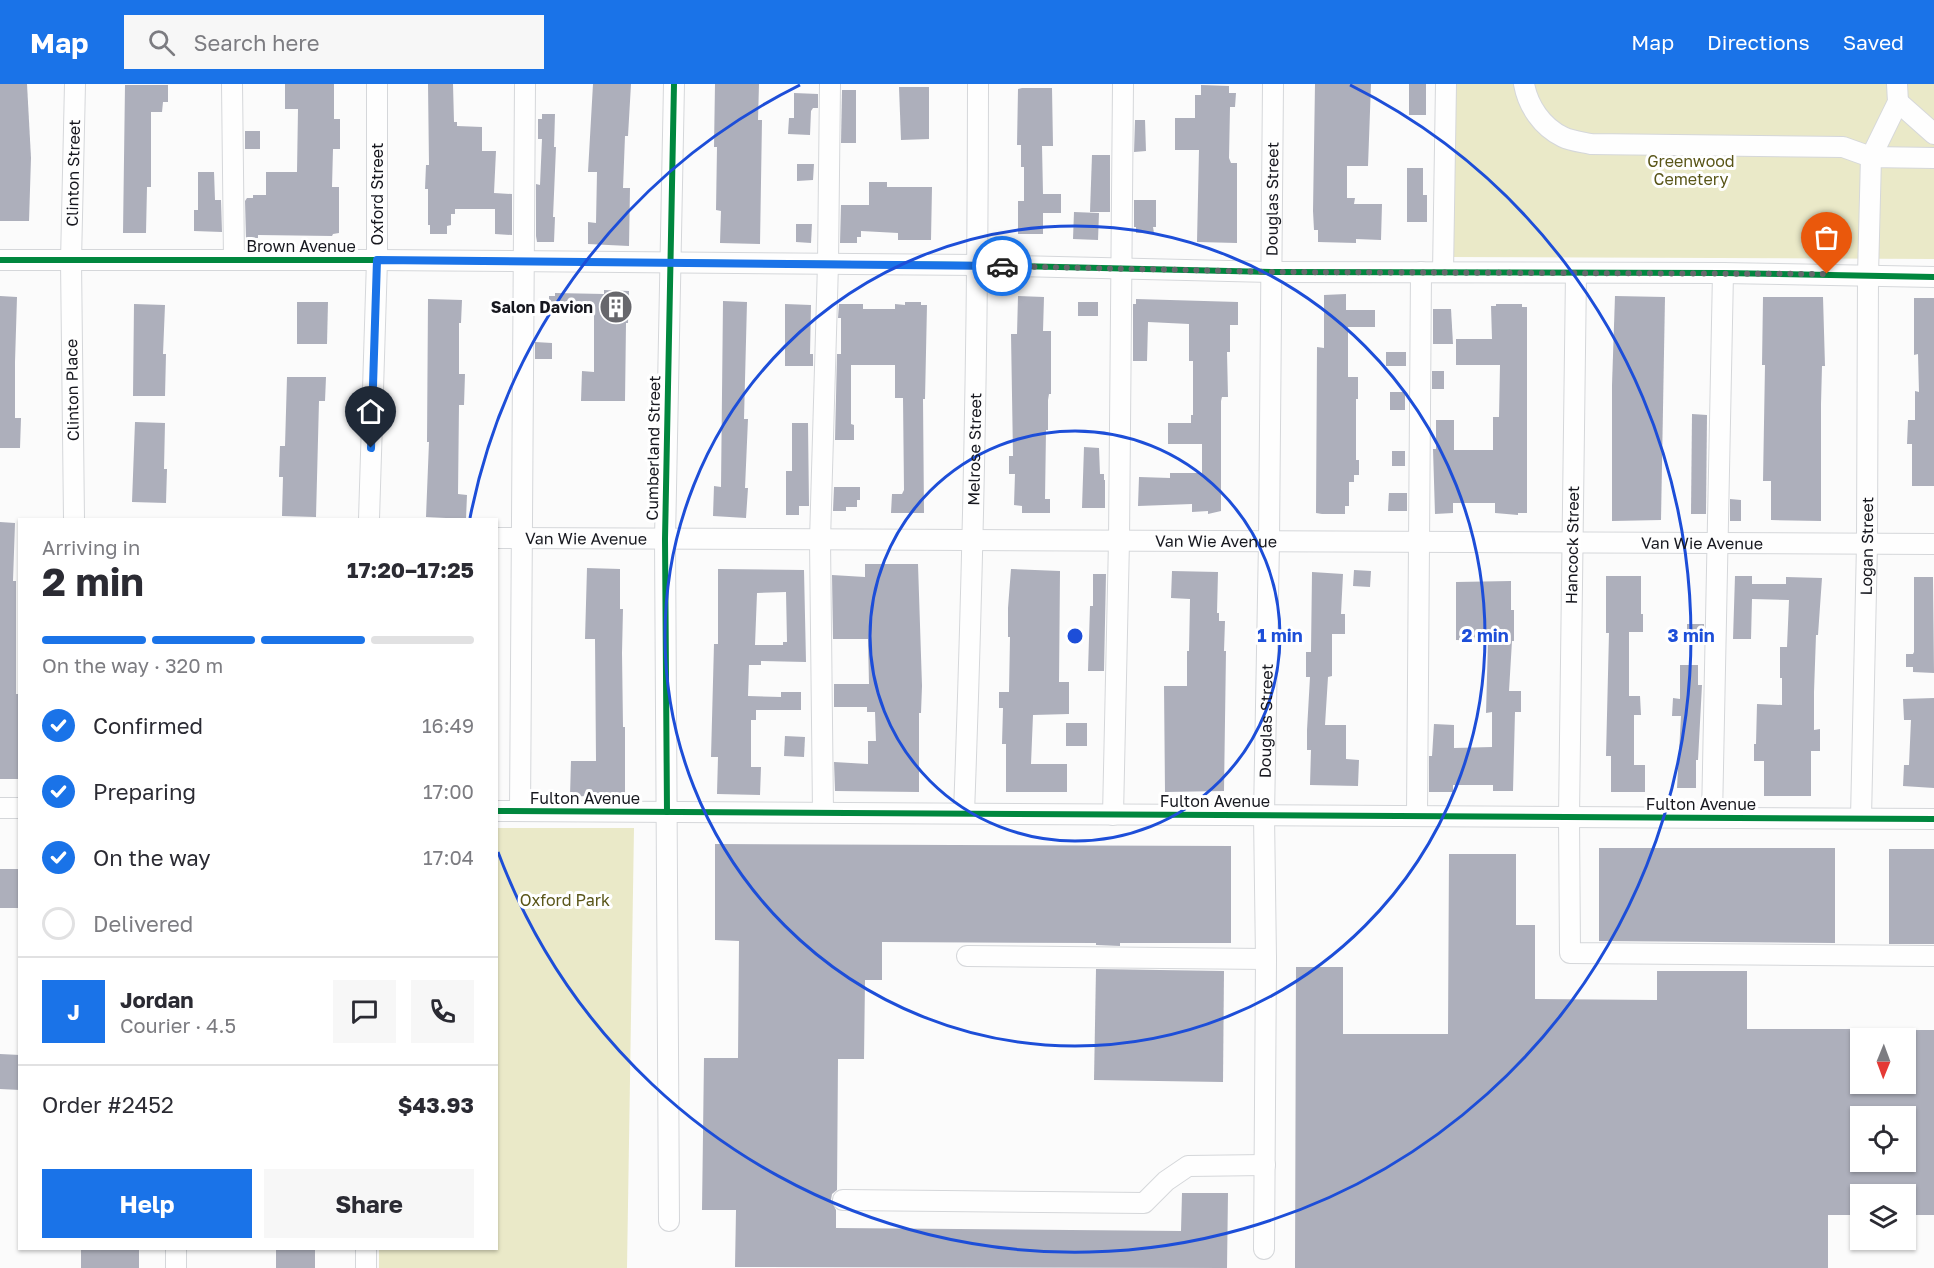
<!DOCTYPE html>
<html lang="en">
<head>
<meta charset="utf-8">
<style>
	:root { --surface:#fff; --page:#f7f7f7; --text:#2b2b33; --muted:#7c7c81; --line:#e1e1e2; --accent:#1a73e8 }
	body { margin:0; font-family:"Golos Text",sans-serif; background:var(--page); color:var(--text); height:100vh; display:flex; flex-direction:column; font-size:22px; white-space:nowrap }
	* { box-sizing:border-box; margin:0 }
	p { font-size:20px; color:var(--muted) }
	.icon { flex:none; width:33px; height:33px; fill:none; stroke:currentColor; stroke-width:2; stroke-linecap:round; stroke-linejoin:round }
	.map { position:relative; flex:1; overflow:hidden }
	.details { position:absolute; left:18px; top:434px; width:480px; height:732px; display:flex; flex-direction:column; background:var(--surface); border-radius:0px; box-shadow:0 2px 4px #0004 }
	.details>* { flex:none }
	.needle { width:39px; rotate:181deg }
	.tools { position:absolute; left:1850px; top:944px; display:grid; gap:12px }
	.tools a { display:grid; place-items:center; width:66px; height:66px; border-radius:0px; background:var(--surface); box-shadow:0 2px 4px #0004; font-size:30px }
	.pin { position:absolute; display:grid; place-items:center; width:51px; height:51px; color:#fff; margin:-62px -26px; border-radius:50% 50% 50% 0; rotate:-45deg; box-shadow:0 0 6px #0007 }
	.pin .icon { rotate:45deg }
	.courier { position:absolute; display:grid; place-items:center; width:60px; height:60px; margin:-30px; border:4px solid #1a73e8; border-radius:50%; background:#fff; color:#222; box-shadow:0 2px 8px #0007 }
	.overview em { font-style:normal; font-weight:700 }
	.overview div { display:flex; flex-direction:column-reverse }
	.overview { display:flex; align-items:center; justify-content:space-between; height:102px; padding:0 24px }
	h1 { font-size:39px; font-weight:700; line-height:45px }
	.bar { display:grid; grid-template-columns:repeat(4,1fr); gap:9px 6px; align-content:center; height:72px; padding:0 24px }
	.bar i { height:8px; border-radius:4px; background:var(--line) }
	.bar .selected { background:var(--accent) }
	.bar p { grid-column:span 4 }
	.line { display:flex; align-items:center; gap:15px; padding:0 24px; border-top:2px solid var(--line) }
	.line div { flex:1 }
	.round { display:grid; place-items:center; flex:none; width:63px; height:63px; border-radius:0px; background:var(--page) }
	ol { padding:0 24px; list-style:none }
	li { display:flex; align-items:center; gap:18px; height:66px }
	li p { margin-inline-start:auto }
	li .icon { padding:6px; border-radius:50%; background:var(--accent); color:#fff; stroke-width:4 }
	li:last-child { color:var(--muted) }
	li i { width:33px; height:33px; border:3px solid var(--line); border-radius:50% }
	.primary-button { display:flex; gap:12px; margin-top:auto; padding:12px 24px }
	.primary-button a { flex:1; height:69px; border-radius:0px; background:var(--accent); color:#fff; font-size:24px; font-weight:700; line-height:69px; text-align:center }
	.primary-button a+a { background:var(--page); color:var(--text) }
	header { display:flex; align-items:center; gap:36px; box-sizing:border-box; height:84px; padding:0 30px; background:var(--accent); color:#fff }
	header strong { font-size:28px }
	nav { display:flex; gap:33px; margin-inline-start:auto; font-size:21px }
	.search { width:420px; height:54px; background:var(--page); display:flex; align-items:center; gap:15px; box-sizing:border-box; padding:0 21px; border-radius:0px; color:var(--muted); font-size:22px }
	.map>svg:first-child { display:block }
</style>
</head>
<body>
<header>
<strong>Map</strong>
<div class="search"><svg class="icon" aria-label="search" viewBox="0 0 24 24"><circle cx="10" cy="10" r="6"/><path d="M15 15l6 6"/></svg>Search here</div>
<nav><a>Map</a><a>Directions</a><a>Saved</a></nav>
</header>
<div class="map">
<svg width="1934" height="1184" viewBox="0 0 1934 1184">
	<rect width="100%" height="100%" fill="#fbfbfb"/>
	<g fill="#eae9c8">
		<polygon points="1450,0 1934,0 1934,175 1447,173"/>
		<polygon points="497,744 634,744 627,1184 379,1184 379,1164 496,1164"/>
	</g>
	<g fill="#adafbb" fill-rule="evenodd">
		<polygon points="0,0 27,0 31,74 29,137 0,137"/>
		<polygon points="285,0 334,0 334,35 340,35 340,65 333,65 332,103 339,103 339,149 333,150 332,152 258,151 258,154 246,154 245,117 247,114 253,114 253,111 266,111 266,88 297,88 298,25 285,25"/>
		<polygon points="428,0 453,0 454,38 457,38 457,42 482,43 482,67 496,67 494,109 512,110 512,151 495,150 495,125 455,125 455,130 451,130 451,141 447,142 447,150 430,150 430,141 428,141 428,105 425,105 426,81 429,81"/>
		<polygon points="593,0 631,0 628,52 625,52 623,104 630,104 629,162 588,160 588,138 596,139 597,88 588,88"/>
		<polygon points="715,0 759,0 758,36 762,36 760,160 720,159 721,127 716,126 717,63 714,63"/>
		<polygon points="1315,0 1371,0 1368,82 1347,82 1347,114 1355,114 1354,120 1382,120 1381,156 1356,155 1356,159 1318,158 1318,146 1314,146 1313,127"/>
		<rect x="1409" y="0" width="17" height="31"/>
		<polygon points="125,1 168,1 168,18 163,18 162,28 151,28 151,103 147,103 146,149 123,149"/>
		<polygon points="1201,1 1229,2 1229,9 1236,9 1235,23 1230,23 1229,74 1231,79 1237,79 1237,159 1197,158 1199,66 1175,66 1175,34 1195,34 1195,11 1201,11"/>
		<polygon points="899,3 929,3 929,55 901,56"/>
		<polygon points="1022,4 1052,4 1053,62 1042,62 1043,110 1061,110 1061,129 1043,129 1043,150 1018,150 1018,117 1024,117 1024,83 1021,83 1021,61 1017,61 1018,5"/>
		<polygon points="842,6 856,6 856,59 841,59"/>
		<polygon points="794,9 818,10 818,24 813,24 811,27 810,51 788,50 789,34 794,34"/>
		<polygon points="542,30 555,30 554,63 556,63 553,133 555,133 554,158 537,158 536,152 536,100 540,101 542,55 538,55 538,35 542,35"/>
		<polygon points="1135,36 1145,36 1146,67 1134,68"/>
		<rect x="245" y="47" width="15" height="18"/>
		<polygon points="1092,71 1110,71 1110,128 1090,128"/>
		<polygon points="797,80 814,80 813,96 797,97"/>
		<polygon points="1407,84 1423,84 1423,111 1427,111 1427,138 1407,138"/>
		<polygon points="198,88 214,88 215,116 221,116 222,148 194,147 194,126 198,126"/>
		<polygon points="869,98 887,98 887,103 932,103 931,156 898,156 898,149 861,147 861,153 857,153 857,159 840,159 841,121 869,121"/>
		<polygon points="1134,116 1156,116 1156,143 1153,143 1154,149 1136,149 1136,143 1134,143"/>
		<polygon points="1074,128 1099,129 1098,156 1073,155"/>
		<polygon points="796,140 812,140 811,159 796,158"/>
		<polygon points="604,206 629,207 628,239 626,239 625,317 581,317 582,287 594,288 594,231 549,230 549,212 555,212 555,209 604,210"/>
		<polygon points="1346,210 1346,226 1375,226 1375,243 1348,243 1348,293 1358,293 1358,315 1356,315 1356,376 1359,376 1359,391 1354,391 1354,398 1349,398 1349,422 1345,422 1345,430 1322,430 1316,429 1317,263 1324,264 1324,211"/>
		<polygon points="0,212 17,213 15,278 15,334 21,334 20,364 0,364"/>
		<polygon points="1018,212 1044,213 1043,247 1051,247 1051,310 1049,310 1048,316 1048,346 1046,346 1045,415 1050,415 1050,429 1022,429 1022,422 1014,421 1015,390 1009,390 1009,372 1013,372 1011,250 1017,250"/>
		<polygon points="1615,212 1665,213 1661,436 1612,437 1612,301"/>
		<polygon points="1763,213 1823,213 1825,282 1822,282 1821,320 1821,437 1771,436 1771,397 1763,397 1765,281 1762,281"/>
		<polygon points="1914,214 1934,214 1934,402 1912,402 1912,360 1907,360 1908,336 1915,336 1915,307 1919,308 1918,270 1914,271"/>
		<polygon points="428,215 462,216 461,239 459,239 459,290 465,290 464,321 459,321 458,410 467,411 466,435 426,433 429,358 427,358"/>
		<polygon points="1136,215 1238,218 1238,241 1230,241 1230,268 1227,268 1228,313 1222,313 1221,317 1221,427 1208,430 1208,427 1192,428 1192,420 1138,422 1139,393 1170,394 1170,389 1202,389 1202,360 1168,360 1168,339 1191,339 1191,331 1193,331 1193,277 1189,277 1189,240 1148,238 1147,277 1133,277 1133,220 1136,220"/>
		<polygon points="723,217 747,218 744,335 748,335 745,404 748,404 746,434 713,432 714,402 721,403"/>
		<polygon points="297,218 328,218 327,260 297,260"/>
		<polygon points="905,218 921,218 921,221 927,221 925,315 923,315 924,429 891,429 892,410 902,410 904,406 903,314 895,314 895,281 851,281 851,340 854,341 854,356 835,356 837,270 841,270 841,234 838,234 839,220 863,220 863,225 895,225 895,220 905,221"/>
		<rect x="1078" y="218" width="20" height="14"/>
		<polygon points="134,220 165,221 163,270 166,270 165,312 133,312"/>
		<polygon points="785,220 811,221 810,270 813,270 813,282 785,282"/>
		<polygon points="1496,220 1522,220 1522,223 1527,223 1527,429 1518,429 1518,431 1495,429 1495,419 1453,419 1453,429 1435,430 1433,365 1436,365 1436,336 1454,336 1454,366 1493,366 1493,333 1499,333 1500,281 1456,281 1456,255 1492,255 1491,222 1496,222"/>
		<polygon points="1433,225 1451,225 1453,260 1433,260"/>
		<polygon points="535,258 552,259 552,275 535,275"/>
		<rect x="1386" y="268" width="20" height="14"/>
		<rect x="1432" y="287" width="12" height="18"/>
		<polygon points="287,293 326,293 325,317 319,317 316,433 282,432 283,393 279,393 280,362 285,362"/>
		<rect x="1390" y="308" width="15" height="18"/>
		<polygon points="1692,330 1707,331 1706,430 1691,430"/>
		<polygon points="135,338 165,339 164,385 167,385 166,419 132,418"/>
		<polygon points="792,339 808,339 809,422 799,422 799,431 786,431 786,387 792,387"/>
		<polygon points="1084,363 1099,364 1100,390 1104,390 1104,396 1105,396 1105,424 1082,424"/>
		<rect x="1392" y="367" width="13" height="15"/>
		<polygon points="834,403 860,403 860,416 857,416 857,423 846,423 846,427 833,427"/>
		<polygon points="1389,409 1407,409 1407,427 1388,427"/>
		<polygon points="1730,415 1741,416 1741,437 1730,437"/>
		<polygon points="0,438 15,439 13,497 16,497 16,610 20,610 20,695 0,695"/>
		<polygon points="865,480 918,480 922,602 921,629 919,629 919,708 835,707 834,678 868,680 868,657 876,657 875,628 867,628 867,623 834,623 834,600 869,600 868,555 833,555 832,491 865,493"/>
		<polygon points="587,484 620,485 620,525 623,525 622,569 623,643 625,643 625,713 570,712 571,677 596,677 595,555 585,555"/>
		<path d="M 718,485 L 804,486 L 806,578 L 761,577 L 761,581 L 749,581 L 748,612 L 781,613 L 781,608 L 801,608 L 801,626 L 756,626 L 756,636 L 751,636 L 751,683 L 761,683 L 760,711 L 717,710 L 718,673 L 711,673 L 714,560 L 718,560 ZM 786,508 L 787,558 L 783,558 L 783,561 L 755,561 L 757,509 Z"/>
		<polygon points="1011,485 1060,487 1059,598 1069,598 1069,630 1033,631 1031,680 1067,680 1067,708 1006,708 1006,660 1002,660 1003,624 999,624 999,608 1009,608 1010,553 1008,553 1008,524"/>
		<polygon points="1354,486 1371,487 1370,503 1353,502"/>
		<polygon points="1172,487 1218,488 1217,529 1219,529 1219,537 1225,537 1224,567 1226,567 1224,707 1165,708 1164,602 1187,602 1187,567 1189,567 1190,515 1171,514"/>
		<polygon points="1312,488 1343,490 1341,530 1345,530 1345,550 1332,550 1332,592 1328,593 1325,641 1346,641 1346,675 1359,676 1358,702 1310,701 1311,666 1307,666 1307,646 1310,593 1306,593 1306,568 1311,568"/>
		<polygon points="1093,490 1106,490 1104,587 1088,587 1090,522 1093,522"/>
		<polygon points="1606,492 1641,492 1641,530 1643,530 1643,548 1629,548 1629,612 1640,612 1641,631 1634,631 1634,681 1645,681 1645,708 1611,708 1611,672 1606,672 1609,549 1606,549"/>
		<polygon points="1735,492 1752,492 1752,500 1786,500 1786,493 1822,494 1818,551 1816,551 1814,608 1814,646 1820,645 1820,667 1811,667 1811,712 1764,712 1764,677 1754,677 1754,660 1756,660 1757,620 1782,621 1782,594 1780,594 1780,563 1787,563 1789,516 1752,515 1751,555 1733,555"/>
		<polygon points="1914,493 1933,493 1934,589 1913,588 1913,583 1906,583 1906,570 1913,570 1914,568"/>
		<polygon points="1511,497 1511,526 1514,526 1514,557 1512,557 1509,607 1521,607 1521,628 1515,628 1513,707 1493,707 1493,701 1453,701 1453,708 1429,708 1429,672 1432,672 1434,640 1454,641 1454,664 1492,663 1492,628 1486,629 1488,557 1456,556 1456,498"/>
		<rect x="1687" y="540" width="17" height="18"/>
		<polygon points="1680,581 1698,581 1698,601 1702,601 1698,676 1696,676 1696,704 1677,704 1681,632 1672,632 1673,614 1680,615"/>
		<polygon points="1934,614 1934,704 1903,702 1904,681 1909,681 1911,636 1904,636 1903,615"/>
		<rect x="1066" y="639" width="21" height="23"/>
		<polygon points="785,652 805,653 804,673 784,672"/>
		<polygon points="715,760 1231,762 1231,859 1120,859 1120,862 1096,861 1096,859 882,858 882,896 865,896 864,975 838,975 837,1106 832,1110 831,1116 836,1126 836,1144 1181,1147 1182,1109 1228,1109 1227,1184 735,1183 736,1126 702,1126 704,974 738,974 739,857 715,856"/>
		<polygon points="1599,764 1835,764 1835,859 1599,857"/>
		<rect x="1889" y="765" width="45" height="95"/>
		<path d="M 1449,770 L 1516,770 L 1516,841 L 1535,841 L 1535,915 L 1657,916 L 1657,887 L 1747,887 L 1747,945 L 1860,945 L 1860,999 L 1905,999 L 1905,946 L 1934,946 L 1934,1131 L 1905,1131 L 1905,1110 L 1860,1110 L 1860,1131 L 1828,1131 L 1828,1184 L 1295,1184 L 1296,883 L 1343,883 L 1343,950 L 1448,950 ZM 1860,1032 L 1905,1032 L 1905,1077 L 1860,1077 Z"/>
		<rect x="0" y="785" width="20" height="39"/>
		<polygon points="1096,885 1224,887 1223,998 1094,996"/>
		<polygon points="0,970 20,971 20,1006 0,1005"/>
		<rect x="81" y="1164" width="58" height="20"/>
		<rect x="276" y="1164" width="39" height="20"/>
	</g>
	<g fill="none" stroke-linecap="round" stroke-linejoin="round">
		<g stroke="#d5d7da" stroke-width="22">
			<g id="minor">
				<polyline points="232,0 234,176"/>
				<path d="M 1524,0 C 1528,22 1542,43 1563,53 C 1571,57 1582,58 1591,60 L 1843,63 L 1871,73 L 1898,18 L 1897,0"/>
				<polyline points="1898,18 1934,50"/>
				<polyline points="0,176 377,176 977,181 1271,188 1723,189 1934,193"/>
				<polyline points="1443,188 1446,0"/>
				<polyline points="1576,189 1569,733 1570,869 1934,872"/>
				<path id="s1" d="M 74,435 L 71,177 L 75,0"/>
				<polyline points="369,435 377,176 377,0"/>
				<path id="s2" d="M 496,454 L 1934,460"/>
				<polyline points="0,724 20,724"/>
				<polyline points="496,727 1934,735"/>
				<polyline points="520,727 525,0"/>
				<polyline points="823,728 820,456 828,180 830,0"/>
				<path id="s3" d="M 964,729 C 973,486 978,243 978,0"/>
				<polyline points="1113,731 1119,457 1123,0"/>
				<polyline points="1417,732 1421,188"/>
				<polyline points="1712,733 1723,189"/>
				<path id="s4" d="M 1861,734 L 1867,460 L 1868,191 L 1871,73 L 1934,74"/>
				<polyline points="967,872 1266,875"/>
				<polyline points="843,1116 1144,1119 1166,1097 1188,1082 1265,1081"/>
				<polyline points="669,1137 665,455 674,0"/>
				<path id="s5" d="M 1264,1165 L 1266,875 L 1264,731 L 1269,458 L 1273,0"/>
				<polyline points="176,1184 176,1164"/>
				<polyline points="366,1184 366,1164"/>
			</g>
		</g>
		<use href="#minor" stroke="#fefefe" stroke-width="20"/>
		<g stroke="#fff" stroke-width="10">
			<g id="cycleway">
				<polyline points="0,176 377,176 977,181 1271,188 1723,189 1934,193"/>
				<polyline points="496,727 1934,735"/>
				<polyline points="667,728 665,455 674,0"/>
			</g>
		</g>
		<use href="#cycleway" stroke="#00873e" stroke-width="6"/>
	</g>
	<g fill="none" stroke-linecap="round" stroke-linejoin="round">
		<polyline stroke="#67676c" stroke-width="6" stroke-dasharray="0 10.8" points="1002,182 1271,188 1827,190"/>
		<polyline stroke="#1a73e8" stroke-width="8" points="371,364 377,176 1002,182"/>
	</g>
	<g fill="none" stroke="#1d4ed8" stroke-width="3">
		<circle cx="1075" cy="552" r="205"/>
		<circle cx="1075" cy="552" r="410"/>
		<path d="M470 434A616 616 0 0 1 800 1M1350 1A616 616 0 1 1 498 768"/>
	</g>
	<defs>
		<g id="building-disc" transform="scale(1.725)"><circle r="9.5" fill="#67676c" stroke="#fff"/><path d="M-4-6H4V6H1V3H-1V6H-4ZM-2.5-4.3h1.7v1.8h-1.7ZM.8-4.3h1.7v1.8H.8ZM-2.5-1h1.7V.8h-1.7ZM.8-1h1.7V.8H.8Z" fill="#fff"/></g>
	</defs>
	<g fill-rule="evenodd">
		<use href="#building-disc" x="616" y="223"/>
	</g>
	<g text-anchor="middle" stroke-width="6" stroke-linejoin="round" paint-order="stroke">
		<g font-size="16" fill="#595518" stroke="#fff">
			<text x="1691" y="83">Greenwood<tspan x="1691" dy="18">Cemetery</tspan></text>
			<text x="565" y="822">Oxford Park</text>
		</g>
		<g font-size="16" fill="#17181f" stroke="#fff">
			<text dy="6" stroke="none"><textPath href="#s1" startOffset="346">Clinton Street</textPath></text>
			<text transform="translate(377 110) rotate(-90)" y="6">Oxford Street</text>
			<text dy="6" stroke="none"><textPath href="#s5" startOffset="1050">Douglas Street</textPath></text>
			<text x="301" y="168">Brown Avenue</text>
			<text transform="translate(72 306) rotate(-91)" y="6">Clinton Place</text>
			<text transform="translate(653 364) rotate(-89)" y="6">Cumberland Street</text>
			<text dy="6" stroke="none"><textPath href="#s3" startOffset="364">Melrose Street</textPath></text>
			<text dy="6" stroke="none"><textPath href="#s2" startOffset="90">Van Wie Avenue</textPath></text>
			<text dy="6" stroke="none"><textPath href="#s2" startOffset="720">Van Wie Avenue</textPath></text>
			<text dy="6" stroke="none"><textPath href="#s2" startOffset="1206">Van Wie Avenue</textPath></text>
			<text transform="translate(1572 461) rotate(-89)" y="6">Hancock Street</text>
			<text dy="6" stroke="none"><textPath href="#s4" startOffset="272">Logan Street</textPath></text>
			<text dy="6" stroke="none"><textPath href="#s5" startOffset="528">Douglas Street</textPath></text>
			<text x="585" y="720">Fulton Avenue</text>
			<text x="1215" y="723">Fulton Avenue</text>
			<text x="1701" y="726">Fulton Avenue</text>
		</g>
		<g font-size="16" font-weight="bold" fill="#17181f" stroke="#fff" text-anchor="end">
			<text x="593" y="229">Salon Davion</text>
		</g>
	</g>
	<circle cx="1075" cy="552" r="9" fill="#1d4ed8" stroke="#fff" stroke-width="3"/>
	<g font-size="18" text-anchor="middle" font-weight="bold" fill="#1d4ed8" stroke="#fff" stroke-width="6" stroke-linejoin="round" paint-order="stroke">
		<text x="1280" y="558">1 min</text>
		<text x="1485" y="558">2 min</text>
		<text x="1691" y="558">3 min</text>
	</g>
</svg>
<div class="tools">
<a><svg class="needle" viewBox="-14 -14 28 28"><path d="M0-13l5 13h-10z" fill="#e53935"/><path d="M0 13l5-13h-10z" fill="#7c7c81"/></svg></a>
<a><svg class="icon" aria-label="locate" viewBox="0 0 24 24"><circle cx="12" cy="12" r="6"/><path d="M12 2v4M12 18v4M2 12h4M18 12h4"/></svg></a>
<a><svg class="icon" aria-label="layers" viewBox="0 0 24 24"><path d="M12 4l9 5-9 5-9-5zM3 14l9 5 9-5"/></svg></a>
</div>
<div class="pin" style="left:1827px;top:190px;background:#ea580c"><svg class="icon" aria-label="bag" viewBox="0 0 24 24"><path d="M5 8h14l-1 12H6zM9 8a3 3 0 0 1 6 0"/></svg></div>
<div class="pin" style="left:371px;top:364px;background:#1f2937"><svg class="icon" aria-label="home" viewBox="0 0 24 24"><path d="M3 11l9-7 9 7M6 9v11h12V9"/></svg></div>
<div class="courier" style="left:1002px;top:182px"><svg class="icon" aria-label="car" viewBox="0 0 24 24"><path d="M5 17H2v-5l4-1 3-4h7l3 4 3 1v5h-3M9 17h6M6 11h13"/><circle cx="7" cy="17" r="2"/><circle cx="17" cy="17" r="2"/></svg></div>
<section class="details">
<div class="overview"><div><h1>2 min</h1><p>Arriving in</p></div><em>17:20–17:25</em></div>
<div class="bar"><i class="selected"></i><i class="selected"></i><i class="selected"></i><i></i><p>On the way · 320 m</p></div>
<ol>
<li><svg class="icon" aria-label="check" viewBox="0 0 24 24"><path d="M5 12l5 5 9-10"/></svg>Confirmed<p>16:49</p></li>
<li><svg class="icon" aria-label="check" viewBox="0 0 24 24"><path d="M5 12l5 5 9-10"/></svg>Preparing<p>17:00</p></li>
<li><svg class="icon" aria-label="check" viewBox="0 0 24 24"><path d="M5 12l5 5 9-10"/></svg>On the way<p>17:04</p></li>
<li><i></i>Delivered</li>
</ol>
<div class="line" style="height:108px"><b class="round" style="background:var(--accent);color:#fff">J</b><div><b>Jordan</b><p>Courier · 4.5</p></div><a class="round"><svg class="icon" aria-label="chat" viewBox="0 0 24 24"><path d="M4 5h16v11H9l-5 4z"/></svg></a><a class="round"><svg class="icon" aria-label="phone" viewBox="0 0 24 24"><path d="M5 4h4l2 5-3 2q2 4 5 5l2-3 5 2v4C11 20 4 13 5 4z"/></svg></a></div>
<div class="line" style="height:78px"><div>Order #2452</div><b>$43.93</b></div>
<div class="primary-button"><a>Help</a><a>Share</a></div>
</section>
</div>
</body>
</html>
